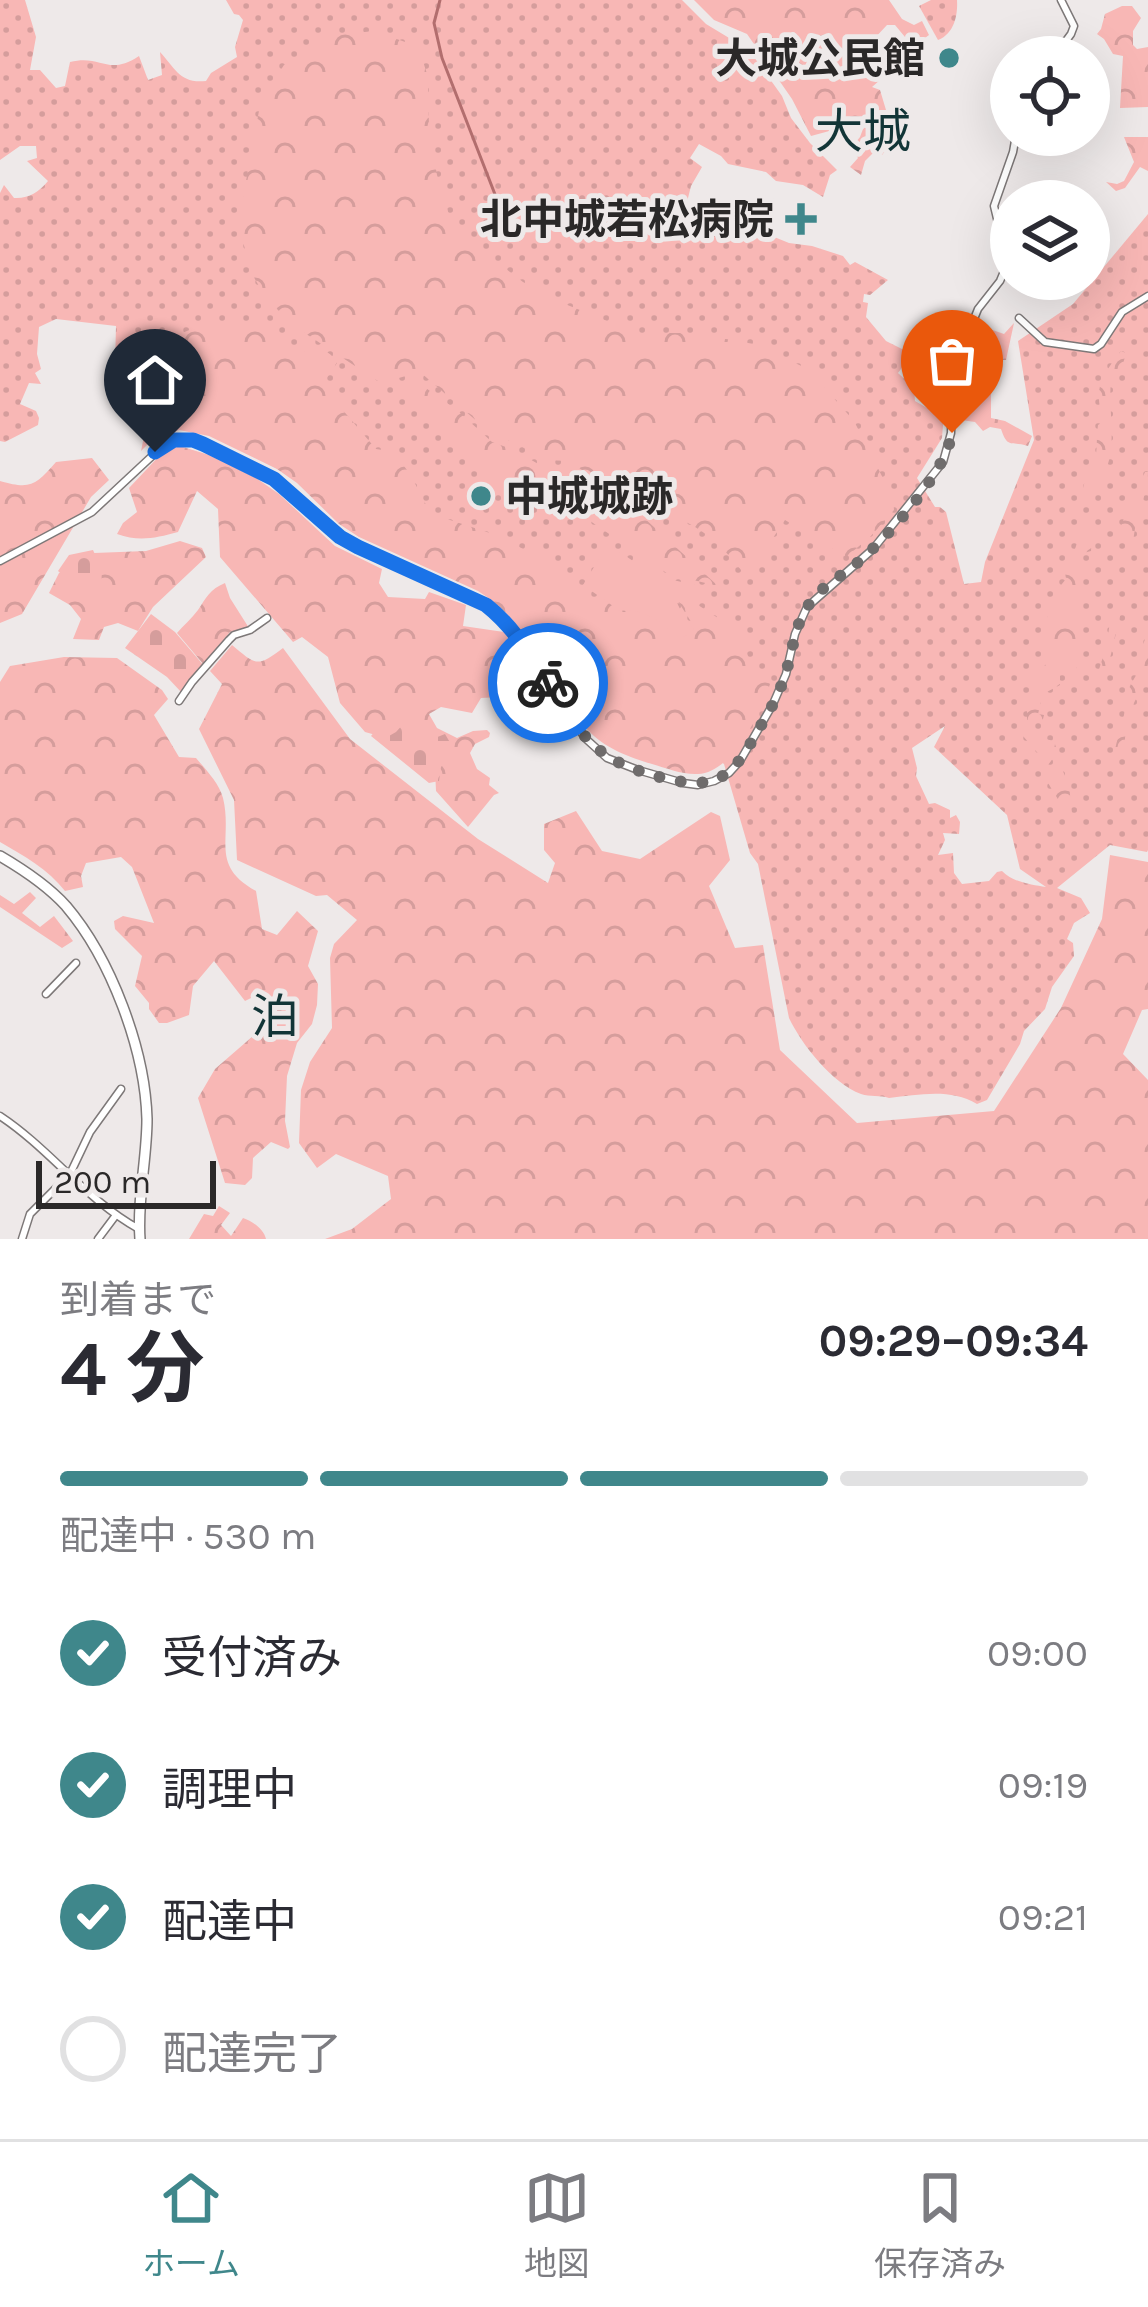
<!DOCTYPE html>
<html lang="ja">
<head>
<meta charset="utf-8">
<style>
	:root { --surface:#fff; --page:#f2f2f3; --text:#2b2b33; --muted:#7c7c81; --line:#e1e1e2; --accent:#3f878b }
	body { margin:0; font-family:Karla,"Noto Sans JP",sans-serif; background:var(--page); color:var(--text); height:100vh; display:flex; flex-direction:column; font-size:45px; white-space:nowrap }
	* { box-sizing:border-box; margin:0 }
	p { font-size:39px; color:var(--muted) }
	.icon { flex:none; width:66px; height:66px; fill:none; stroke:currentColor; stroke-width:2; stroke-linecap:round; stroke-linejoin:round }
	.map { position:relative; height:1239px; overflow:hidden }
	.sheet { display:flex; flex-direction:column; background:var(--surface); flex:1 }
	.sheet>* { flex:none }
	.controls { position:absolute; left:990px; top:36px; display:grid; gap:24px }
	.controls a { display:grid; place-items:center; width:120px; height:120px; border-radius:50%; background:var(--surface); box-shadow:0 12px 48px #0002; font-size:60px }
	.scale { position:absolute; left:36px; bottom:30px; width:180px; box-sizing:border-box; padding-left:12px; border:6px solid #2a2828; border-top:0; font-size:33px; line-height:42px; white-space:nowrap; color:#2a2828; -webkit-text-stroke:9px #eee9e9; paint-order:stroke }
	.pin { position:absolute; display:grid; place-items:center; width:102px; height:102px; color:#fff; margin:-123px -51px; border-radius:50% 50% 50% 0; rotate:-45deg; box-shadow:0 0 12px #0007 }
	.pin .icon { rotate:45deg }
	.courier { position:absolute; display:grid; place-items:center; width:120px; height:120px; margin:-60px; border:9px solid #1a73e8; border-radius:50%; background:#fff; color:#222; box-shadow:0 3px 15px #0007 }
	.summary em { font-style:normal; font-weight:700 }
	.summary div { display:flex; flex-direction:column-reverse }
	.summary { display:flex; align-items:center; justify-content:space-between; height:204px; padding:0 60px }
	h1 { font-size:78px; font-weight:700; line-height:90px }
	.bar { display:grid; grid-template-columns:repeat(4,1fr); gap:18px 12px; align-content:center; height:144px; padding:0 60px }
	.bar i { height:15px; border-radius:9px; background:var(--line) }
	.bar .selected { background:var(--accent) }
	.bar p { grid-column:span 4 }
	ol { padding:0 60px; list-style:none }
	li { display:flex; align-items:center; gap:36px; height:132px }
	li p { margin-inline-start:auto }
	li .icon { padding:12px; border-radius:50%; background:var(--accent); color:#fff; stroke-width:4 }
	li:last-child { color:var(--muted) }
	li i { width:66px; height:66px; border:6px solid var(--line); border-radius:50% }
	.dock { display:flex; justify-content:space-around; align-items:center; height:168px; border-top:3px solid var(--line); background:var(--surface); font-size:33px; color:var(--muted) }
	.dock a { display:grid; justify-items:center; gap:6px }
	.dock .selected { color:var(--accent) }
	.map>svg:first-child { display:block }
</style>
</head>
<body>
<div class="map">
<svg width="1148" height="1239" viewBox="0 0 1148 1239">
	<defs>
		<pattern id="green-dots" width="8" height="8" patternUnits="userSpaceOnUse" patternTransform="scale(3)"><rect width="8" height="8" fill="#f8b7b5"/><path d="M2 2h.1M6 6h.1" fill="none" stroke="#d59d9c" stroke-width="1.8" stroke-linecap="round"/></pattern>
		<pattern id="forest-crowns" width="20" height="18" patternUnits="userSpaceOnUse" patternTransform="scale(3)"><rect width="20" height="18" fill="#f8b7b5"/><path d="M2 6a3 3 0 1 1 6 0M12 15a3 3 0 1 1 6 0" fill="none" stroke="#d59d9c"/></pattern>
		<pattern id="cemetery-stones" width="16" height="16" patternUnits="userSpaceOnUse" patternTransform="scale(3)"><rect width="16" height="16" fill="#f8b7b5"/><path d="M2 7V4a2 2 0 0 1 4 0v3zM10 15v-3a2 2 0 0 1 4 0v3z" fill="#d59d9c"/></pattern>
	</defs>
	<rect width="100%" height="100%" fill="#eee9e9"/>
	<g fill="url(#green-dots)" fill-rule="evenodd">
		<path d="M 0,0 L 25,0 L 36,37 L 30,70 L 40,70 L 56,88 L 65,86 L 70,62 C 102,54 107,77 139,56 L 148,80 L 162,75 L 160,52 C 175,68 180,84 206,81 L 211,73 L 237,57 L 235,47 L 243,20 L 239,15 L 234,14 L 226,0 L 682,0 L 706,24 L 749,50 L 782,96 L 791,118 L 810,143 L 837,170 L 830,175 L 823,197 L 803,185 L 776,181 L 766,172 L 728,164 L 721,156 L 699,144 L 690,158 L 702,167 L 691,186 L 686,206 L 714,223 L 750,227 L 789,243 L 812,246 L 843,256 L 850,265 L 855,262 L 888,280 L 870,295 L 864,294 L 863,302 L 868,303 L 866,317 L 886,341 L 912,354 L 898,373 L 914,388 L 915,401 L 927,408 L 945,399 L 942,438 L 917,478 L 935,507 L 940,507 L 946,512 L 964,584 L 981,582 L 985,562 L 1034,440 L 1018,341 L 1073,304 L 1148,214 L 1148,850 L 1147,852 L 1110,845 L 1057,888 L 1081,898 L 1090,913 L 1074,923 L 1067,939 L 1073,943 L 1074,956 L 1052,987 L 1045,1009 L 1024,1031 L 1020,1044 L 987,1100 L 977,1104 C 950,1088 919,1095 889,1098 C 880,1095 870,1097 861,1094 C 832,1083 802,1045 789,1018 L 758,864 L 750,853 L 724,764 L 519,618 L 495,596 L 358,536 L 293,477 L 205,430 L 175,428 L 153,439 L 141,451 L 144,436 L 131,420 L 127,401 L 138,394 L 154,395 L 156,398 L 162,390 L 155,362 L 149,351 L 119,367 L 115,365 L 116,326 L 56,319 L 39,327 L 37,354 L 41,369 L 35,373 L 41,384 L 29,383 L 20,404 L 36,411 L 39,418 L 38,425 L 5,442 L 0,441 L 0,193 L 4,185 L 14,198 C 28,199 39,192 48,181 L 27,161 L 37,158 L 36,146 L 20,146 L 0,160 ZM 945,726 L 934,747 L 1007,815 L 1020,869 L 1046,887 C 1032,885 1012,882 1002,871 L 997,872 L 989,881 L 962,884 L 954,873 L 953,853 L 938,855 L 945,840 L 943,833 L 959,834 L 960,822 L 956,815 L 950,818 L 950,810 L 935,803 L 929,804 L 916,776 L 917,768 L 912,748 Z"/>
		<path d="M 931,0 L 957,0 C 958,15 954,34 938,40 L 919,6 Z"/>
	</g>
	<g fill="url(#forest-crowns)">
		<path d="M 694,0 L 889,0 L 902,19 L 914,25 L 922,21 L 929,35 L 925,38 L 927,43 L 915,49 L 895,25 L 887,25 L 873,40 L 889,55 L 906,55 L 884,67 L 875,68 L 878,73 L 888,73 L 872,87 L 880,90 L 886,110 L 883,116 C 889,126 893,132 905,134 L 903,141 L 907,145 L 903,148 L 893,145 L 888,147 L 882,155 L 873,153 L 865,161 L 861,175 L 850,167 L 858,158 L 851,148 L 860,137 L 866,121 L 811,136 L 792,99 L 747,34 L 714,20 Z"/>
		<polygon points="1122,6 1132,6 1141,18 1133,31 1133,45 1137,49 1148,47 1148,107 1120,108 1123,56 1113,54 1104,39 1097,34 1101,29 1105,14"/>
		<path d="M 374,31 L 408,43 L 421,55 L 428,77 L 429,130 L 437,175 L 453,228 L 523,282 L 560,302 L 637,333 L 689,333 L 754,344 L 808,369 L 854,421 L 893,498 L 894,510 L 870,537 L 846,557 L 785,520 L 761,556 L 758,566 L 741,570 C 724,547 688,512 656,517 L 633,497 L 598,481 L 569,461 L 544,460 L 516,443 L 494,436 L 420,372 L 381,383 L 294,326 L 266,298 L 252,274 L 238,224 L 261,100 L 284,65 L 327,36 Z"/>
		<polygon points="1124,137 1148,137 1148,171 1140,167 1125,188 1116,191 1106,182 1117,184 1124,181 1134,162"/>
		<path d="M 210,323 L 261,326 L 299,352 C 314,350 328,346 337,363 L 326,379 L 341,408 L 376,449 C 407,452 417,492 433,517 L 447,519 L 493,534 L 554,564 L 582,596 L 613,604 L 622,610 L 648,614 L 690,636 L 695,633 L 695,628 L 669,587 L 673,580 L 695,585 L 698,605 L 718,618 L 733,622 L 751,663 L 765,672 L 770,684 C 761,713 732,773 698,774 C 683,775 666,768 652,764 C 628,757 604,748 587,729 C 547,681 534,626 478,591 L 359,537 L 339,524 L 297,483 L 277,469 L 209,436 L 179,430 L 153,442 L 149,440 L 131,417 L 128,404 L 155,394 L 158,389 C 152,341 170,336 210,323 Z"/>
		<polygon points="1014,323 1006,360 997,360 987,348 969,352 981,326 1004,334"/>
		<path d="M 1121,351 L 1126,353 L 1120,375 L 1113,372 L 1111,380 C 1107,422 1125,465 1086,495 L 1083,490 C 1084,478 1090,475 1094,464 C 1098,451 1096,438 1098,425 L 1101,423 L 1104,438 L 1108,430 L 1107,422 L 1103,419 C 1093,387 1102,376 1121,351 Z"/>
		<path d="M 986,375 L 991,375 L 991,418 L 1005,421 L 1032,436 L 1028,446 C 1011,440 1008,450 1001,429 L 990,427 L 983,431 L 975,422 L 961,420 L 959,403 L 980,392 L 978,383 Z"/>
		<polygon points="409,384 423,386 458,411 492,442 514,450 540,465 570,470 630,505 718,586 668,574 549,493 538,492 517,480 505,491 497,492 481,460 433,430 417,405 394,391"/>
		<path d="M 180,446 L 209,455 L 256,478 L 279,494 L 335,546 L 382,569 L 379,583 L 388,597 L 425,599 L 429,592 L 466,605 L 463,626 L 504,632 L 537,680 L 501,697 L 481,698 L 472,713 L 441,707 L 429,714 L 437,728 L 457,738 L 473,731 L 487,730 L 490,733 L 489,737 L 475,744 L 470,753 L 477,769 L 490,778 L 489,785 L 499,793 L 494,795 L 468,827 L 436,791 L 435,769 L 390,739 L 365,732 L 340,703 L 328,657 L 302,637 L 293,642 L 220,557 L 218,509 L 197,491 L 178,532 C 156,538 139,542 117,534 L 123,523 L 137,512 L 129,488 L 163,452 Z"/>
		<path d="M 92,458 L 109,480 L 91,497 L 22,614 L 0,623 L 0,481 C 31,490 36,485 56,462 Z"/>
		<path d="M 1145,472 L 1148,472 C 1148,490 1141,504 1136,522 C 1134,533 1134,542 1129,552 L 1119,530 Z"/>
		<path d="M 1088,517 L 1093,520 L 1091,551 L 1083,553 L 1083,561 L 1088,569 L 1087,575 L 1080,581 L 1075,605 L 1081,634 L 1080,657 L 1073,680 L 1068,676 L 1064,668 L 1060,671 L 1060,685 L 1043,694 L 1038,714 L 1044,715 L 1043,719 L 1035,724 L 1034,732 L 1041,738 L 1054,741 L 1059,757 L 1054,757 L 1048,765 L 1023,736 L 1021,726 L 1027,720 L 1027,711 L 1033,697 L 1030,687 L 1035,682 L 1033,673 C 1040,669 1045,669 1048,659 C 1050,650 1046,647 1045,639 C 1043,621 1054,592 1066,579 L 1064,565 L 1073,555 L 1085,519 Z"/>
		<polygon points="180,541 202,548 206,557 153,607 138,631 118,623 104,627 99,640 73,639 81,619 70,605 49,593 59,573 94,553 146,551"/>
		<path d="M 225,583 L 230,598 L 249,628 L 230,632 L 204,665 L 177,633 C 183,626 192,618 198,610 C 206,598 210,589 225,583 Z"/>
		<path d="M 1118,604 L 1122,608 L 1102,692 C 1094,673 1101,667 1105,650 C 1109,636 1109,621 1113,607 Z"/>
		<path d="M 1148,633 L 1148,674 L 1134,703 L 1120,757 L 1114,758 C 1115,744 1120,733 1123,719 C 1126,709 1125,698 1129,689 C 1131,682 1136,677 1138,671 C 1141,658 1141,645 1148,633 Z"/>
		<path d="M 232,645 C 256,665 257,668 283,648 L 350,739 L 478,839 L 548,883 L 555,863 L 544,850 L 544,824 L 576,811 L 602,851 L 640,859 L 711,812 L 720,816 L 730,860 L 709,886 L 735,948 L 763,945 L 780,1050 L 857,1123 L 994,1111 L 1061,1008 L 1102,919 L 1110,855 L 1148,862 L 1148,1009 L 1142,1010 L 1123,1054 L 1148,1080 L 1148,1239 L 325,1239 L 352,1229 L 391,1199 L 388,1176 L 336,1154 L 317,1168 L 299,1143 L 301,1090 L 310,1062 L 332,1028 L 330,958 L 334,944 L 357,920 L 327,895 L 316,896 L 237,860 L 234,800 L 199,729 L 222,684 L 210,671 Z"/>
		<path d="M 64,657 L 117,658 L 162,690 L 168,699 L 154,715 L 179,757 L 196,758 C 206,770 219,783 223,798 C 233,839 209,865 256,891 L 262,929 L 277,935 L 297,911 L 318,931 L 308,966 L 318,984 L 317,1005 L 312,1024 L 297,1043 L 287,1076 L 285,1121 L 290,1147 L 288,1149 L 271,1142 L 253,1158 L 252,1178 L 245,1185 L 225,1183 L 198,1098 L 215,1069 L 253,1036 L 264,1036 L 274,1022 L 253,997 L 245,1001 L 214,961 L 193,986 L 189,1015 L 167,1023 L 159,1023 L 149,1009 L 149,1003 L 135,986 L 142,956 L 115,929 L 114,921 L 123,916 L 154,923 L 132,867 L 121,857 L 86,863 L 81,876 L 83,887 L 65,891 C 48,869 24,856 0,842 L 0,682 L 10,666 Z"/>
		<polygon points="1057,768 1062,769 1069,785 1072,815 1064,809 1048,783"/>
		<polygon points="30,892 36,898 22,913 40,927 54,916 73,941 62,948 0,907 0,895 14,904"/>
		<path d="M 219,1206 L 230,1213 L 221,1225 L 231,1236 L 243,1218 C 252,1221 264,1229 266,1239 L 189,1239 L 204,1214 L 213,1216 Z"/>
	</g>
	<g fill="url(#cemetery-stones)">
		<polygon points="93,550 102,570 101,590 85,594 58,571 69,555"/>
		<polygon points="151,614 175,632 205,667 182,693 167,677 125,648"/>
		<polygon points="406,721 414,723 430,740 445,734 455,751 441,767 439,781 429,783 371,736 375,731 389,736 396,732"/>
	</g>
	<path fill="#f8b7b5" d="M 608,544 L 636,563 L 650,563 L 663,574 L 681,611 L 694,630 L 680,639 C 662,623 646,608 620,611 L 583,585 Z"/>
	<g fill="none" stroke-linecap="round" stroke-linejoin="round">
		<polyline stroke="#b26e6e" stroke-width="3" points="440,0 434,23 442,58 503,215"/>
		<g stroke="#7d7878" stroke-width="9">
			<g id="tertiary">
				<polyline points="1019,318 1045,342 1094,349 1101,344 1122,312 1148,296"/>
				<polyline points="179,701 192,682 229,640 234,635 250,630 267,618"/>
				<polyline points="46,994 76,963"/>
				<path d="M 0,1116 C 50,1149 86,1200 139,1229"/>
				<polyline points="22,1239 30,1214 70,1174 90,1132 121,1089"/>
				<polyline points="98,1239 116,1215"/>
			</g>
		</g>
		<g stroke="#7d7878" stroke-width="9">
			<g id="secondary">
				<polyline points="1054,57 1071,34 1074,26 1061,0"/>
				<polyline points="0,561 92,512 165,444 174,440 193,440 249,466 274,479 340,537 358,547 486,605 503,618 519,637 585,738 607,758 638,770 683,783 698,785 714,781 729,773 740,761 773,704 786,674 795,634 807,607 873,549 943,462 951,433 952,387 957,361 978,309 1000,281 1005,269 1005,252 994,206 1013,152 1016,135"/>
			</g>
		</g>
		<g stroke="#7d7878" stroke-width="12">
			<path id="trunk" d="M 0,856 C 24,870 47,885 66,906 C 111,959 145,1049 147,1119 C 147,1159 137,1199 140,1239"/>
		</g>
		<use href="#tertiary" stroke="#fff" stroke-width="6"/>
		<use href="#secondary" stroke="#fff" stroke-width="6"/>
		<use href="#trunk" stroke="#fff" stroke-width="9"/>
	</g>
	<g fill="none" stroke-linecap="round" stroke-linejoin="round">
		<path stroke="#6f6c6c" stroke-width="12" stroke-dasharray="0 21.6" d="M 548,683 C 584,739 596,761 663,778 C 716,791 732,778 757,732 C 768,714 779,695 785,675 C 793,652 794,626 808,606 C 819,588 840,577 856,564 C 888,537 945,474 952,433"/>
		<path stroke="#1a73e8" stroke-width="15" d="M 155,452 L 174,440 L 193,440 L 203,444 L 274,479 L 340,537 L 358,547 L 486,605 C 514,627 529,654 548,683"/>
	</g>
	<g fill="#3f878b" stroke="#eee9e9" stroke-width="4.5">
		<circle cx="949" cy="58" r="12"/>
		<path d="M795 201h12v12h12v12h-12v12h-12v-12h-12v-12h12z"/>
		<circle cx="481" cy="496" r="12"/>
	</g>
	<g text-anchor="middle" stroke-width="10" stroke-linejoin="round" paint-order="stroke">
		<g font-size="42" font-weight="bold" fill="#2a2828" stroke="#eee9e9" text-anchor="end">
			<text x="925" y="73">大城公民館</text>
			<text x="774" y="234">北中城若松病院</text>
			<text x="505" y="511" text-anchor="start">中城城跡</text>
		</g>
		<g font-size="48" fill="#123537" stroke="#eee9e9">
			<text x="863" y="148">大城</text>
			<text x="275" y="1033">泊</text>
		</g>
	</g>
</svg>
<div class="controls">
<a><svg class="icon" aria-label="locate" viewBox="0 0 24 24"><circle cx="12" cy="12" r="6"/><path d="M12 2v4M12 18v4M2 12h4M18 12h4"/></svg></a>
<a><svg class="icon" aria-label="layers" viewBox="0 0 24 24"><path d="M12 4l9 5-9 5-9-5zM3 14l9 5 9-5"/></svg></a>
</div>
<div class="scale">200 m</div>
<div class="pin" style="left:952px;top:433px;background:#ea580c"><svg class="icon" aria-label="bag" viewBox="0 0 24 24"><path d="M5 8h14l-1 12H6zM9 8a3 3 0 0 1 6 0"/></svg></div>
<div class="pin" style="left:155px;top:452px;background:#1f2937"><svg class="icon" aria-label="home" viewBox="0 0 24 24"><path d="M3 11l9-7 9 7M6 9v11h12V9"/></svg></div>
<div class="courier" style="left:548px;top:683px"><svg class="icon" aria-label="bike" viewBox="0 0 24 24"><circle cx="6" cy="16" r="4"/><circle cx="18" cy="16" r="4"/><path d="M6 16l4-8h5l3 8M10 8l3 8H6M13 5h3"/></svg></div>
</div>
<section class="sheet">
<div class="summary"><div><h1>4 分</h1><p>到着まで</p></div><em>09:29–09:34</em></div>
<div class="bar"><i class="selected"></i><i class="selected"></i><i class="selected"></i><i></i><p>配達中 · 530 m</p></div>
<ol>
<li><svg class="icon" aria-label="check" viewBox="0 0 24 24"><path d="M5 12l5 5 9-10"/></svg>受付済み<p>09:00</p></li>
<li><svg class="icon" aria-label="check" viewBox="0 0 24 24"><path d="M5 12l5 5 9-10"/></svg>調理中<p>09:19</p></li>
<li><svg class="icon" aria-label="check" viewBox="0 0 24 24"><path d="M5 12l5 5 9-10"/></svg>配達中<p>09:21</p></li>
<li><i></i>配達完了</li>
</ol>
</section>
<nav class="dock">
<a class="selected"><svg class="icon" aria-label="home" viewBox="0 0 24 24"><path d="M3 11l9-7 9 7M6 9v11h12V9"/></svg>ホーム</a>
<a><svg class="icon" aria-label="map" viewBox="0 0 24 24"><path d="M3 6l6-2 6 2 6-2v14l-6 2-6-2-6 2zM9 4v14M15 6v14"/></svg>地図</a>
<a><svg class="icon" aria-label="saved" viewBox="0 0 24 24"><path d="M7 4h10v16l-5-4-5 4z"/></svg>保存済み</a>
</nav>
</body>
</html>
